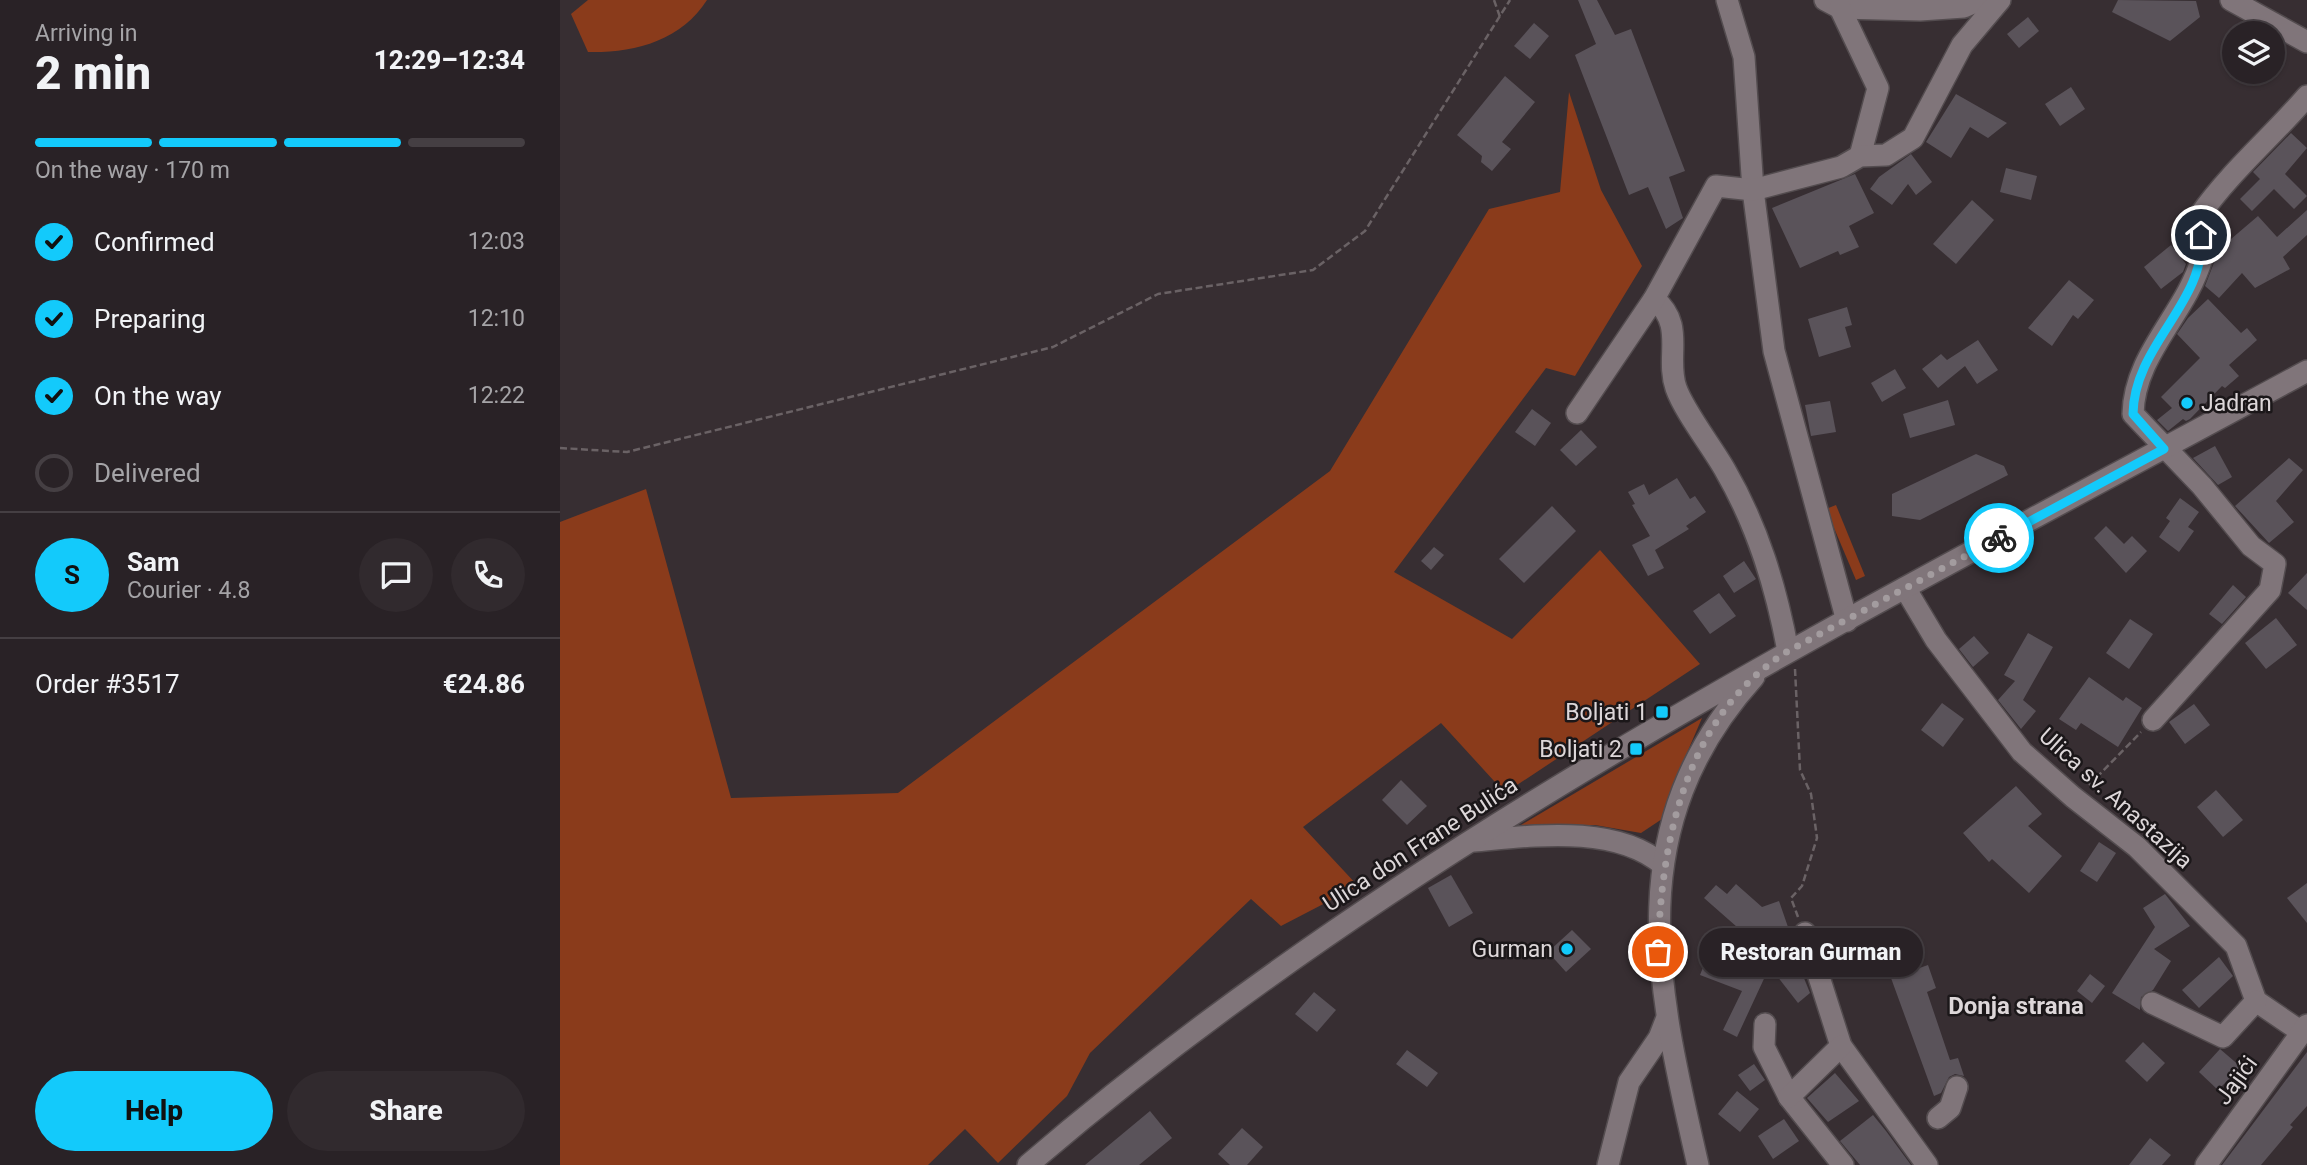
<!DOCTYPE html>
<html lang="en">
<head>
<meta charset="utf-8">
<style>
	:root { --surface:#292226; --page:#312a2e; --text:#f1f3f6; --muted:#a5a4a7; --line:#453f43; --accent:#13cafb }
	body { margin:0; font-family:Roboto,sans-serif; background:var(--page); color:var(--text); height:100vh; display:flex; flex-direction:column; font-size:26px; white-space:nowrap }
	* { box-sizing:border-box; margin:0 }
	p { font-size:23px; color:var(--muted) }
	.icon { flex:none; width:38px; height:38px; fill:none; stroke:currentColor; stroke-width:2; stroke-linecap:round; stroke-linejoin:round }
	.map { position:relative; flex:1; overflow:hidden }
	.side { display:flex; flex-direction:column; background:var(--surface); width:560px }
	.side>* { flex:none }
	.buttons { position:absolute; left:1662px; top:21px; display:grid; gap:14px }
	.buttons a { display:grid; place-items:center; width:63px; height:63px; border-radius:50%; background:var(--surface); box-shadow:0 2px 5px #0004,0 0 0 2px var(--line); font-size:35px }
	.pin { position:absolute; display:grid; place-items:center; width:60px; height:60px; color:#fff; margin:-30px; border:4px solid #fff; border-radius:50%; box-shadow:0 2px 7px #0007 }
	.courier { position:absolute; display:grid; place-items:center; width:70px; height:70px; margin:-35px; border:5px solid #13cafb; border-radius:50%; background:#fff; color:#222; box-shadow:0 2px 9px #0007 }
	.bubble { position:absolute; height:49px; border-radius:24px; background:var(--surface); box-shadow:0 2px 5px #0004,0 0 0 2px var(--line); font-size:23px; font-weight:800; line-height:49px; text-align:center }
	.headline em { font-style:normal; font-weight:800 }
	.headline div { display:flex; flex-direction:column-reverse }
	.headline { display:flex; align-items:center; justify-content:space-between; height:119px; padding:0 35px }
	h1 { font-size:46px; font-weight:800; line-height:52px }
	.bar { display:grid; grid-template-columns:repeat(4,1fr); gap:10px 7px; align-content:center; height:84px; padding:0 35px }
	.bar i { height:9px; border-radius:5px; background:var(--line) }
	.bar .active { background:var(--accent) }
	.bar p { grid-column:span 4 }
	.line { display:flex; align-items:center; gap:18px; padding:0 35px; border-top:2px solid var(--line) }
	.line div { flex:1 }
	.round { display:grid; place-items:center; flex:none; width:74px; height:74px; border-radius:37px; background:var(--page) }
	ol { padding:0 35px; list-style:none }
	li { display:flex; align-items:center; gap:21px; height:77px }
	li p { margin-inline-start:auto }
	li .icon { padding:7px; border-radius:50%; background:var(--accent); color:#111; stroke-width:4 }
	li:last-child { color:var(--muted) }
	li i { width:38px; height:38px; border:4px solid var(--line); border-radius:50% }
	.button { display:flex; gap:14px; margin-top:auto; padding:14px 35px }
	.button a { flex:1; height:80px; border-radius:42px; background:var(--accent); color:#111; font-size:28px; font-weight:800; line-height:80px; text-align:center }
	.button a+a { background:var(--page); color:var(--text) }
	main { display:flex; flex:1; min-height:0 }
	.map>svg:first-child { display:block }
</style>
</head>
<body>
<main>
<section class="side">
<div class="headline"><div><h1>2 min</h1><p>Arriving in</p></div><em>12:29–12:34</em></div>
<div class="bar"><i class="active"></i><i class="active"></i><i class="active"></i><i></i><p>On the way · 170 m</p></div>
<ol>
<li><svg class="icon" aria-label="check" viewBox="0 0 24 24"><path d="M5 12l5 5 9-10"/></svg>Confirmed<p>12:03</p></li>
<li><svg class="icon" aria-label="check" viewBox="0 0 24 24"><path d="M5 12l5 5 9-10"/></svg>Preparing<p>12:10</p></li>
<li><svg class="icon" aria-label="check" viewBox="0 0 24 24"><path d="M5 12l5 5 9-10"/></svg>On the way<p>12:22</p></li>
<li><i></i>Delivered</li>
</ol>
<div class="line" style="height:126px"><b class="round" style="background:var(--accent);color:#111">S</b><div><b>Sam</b><p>Courier · 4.8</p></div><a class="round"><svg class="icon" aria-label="chat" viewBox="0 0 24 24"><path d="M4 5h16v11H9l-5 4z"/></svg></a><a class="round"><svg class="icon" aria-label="phone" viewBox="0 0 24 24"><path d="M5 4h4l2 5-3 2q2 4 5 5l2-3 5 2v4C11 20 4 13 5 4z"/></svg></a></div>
<div class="line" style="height:91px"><div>Order #3517</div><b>€24.86</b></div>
<div class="button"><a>Help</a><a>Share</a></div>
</section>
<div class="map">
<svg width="1747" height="1165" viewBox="0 0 1747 1165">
	<rect width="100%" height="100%" fill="#372e32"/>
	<g fill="#8a3b1b">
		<path d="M 28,0 L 147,0 C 121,41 74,53 28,52 L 11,14 Z"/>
		<polygon points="1009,92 1041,190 1082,266 1015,376 986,368 834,572 952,639 1040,550 1140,664 945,793 881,723 743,827 798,886 721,926 691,899 530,1053 507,1096 438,1163 405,1129 368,1165 0,1165 0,522 86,489 171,798 338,793 770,471 929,209 1000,192"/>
		<polygon points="1276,505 1305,576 1296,580 1266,509"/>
		<polygon points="1142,718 1111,790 1102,819 1081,833 1035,825 961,825"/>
	</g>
	<g fill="#5a535a">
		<polygon points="1018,0 1037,0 1055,35 1071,29 1125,171 1109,177 1123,218 1106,229 1088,187 1069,195 1015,55 1036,44"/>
		<polygon points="1558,0 1636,1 1640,17 1610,41 1552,12"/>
		<polygon points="1468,17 1479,31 1459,48 1447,34"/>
		<polygon points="974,23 989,36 970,59 954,46"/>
		<polygon points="945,76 975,102 942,142 951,149 932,171 921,162 922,156 897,135"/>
		<polygon points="1511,87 1525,109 1500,126 1485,104"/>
		<polygon points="1396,94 1447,123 1428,138 1410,127 1391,158 1366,142"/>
		<polygon points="1731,133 1747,148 1725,174 1747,196 1734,209 1714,189 1692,211 1680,199 1700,179 1693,172"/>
		<polygon points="1351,154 1372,182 1356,195 1348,184 1332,205 1310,189 1319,177"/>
		<polygon points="1446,168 1477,176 1471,200 1440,192"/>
		<polygon points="1295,174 1314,213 1289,226 1299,247 1280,255 1278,251 1240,268 1212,208"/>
		<polygon points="1412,200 1434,220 1396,264 1373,244"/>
		<polygon points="1747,210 1747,235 1723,257 1730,269 1695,288 1682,273 1659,298 1645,286 1655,260 1656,246 1667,235 1671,239 1698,216 1717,237"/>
		<polygon points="1611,245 1626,264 1623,272 1601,289 1584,267"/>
		<polygon points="1509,280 1534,300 1518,319 1513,315 1492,346 1468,328"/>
		<polygon points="1648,299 1681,333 1687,328 1697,340 1669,365 1679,376 1665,388 1662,386 1630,419 1626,421 1623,419 1608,431 1597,420 1612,408 1601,397 1640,358 1617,334 1628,318"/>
		<polygon points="1287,307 1292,325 1285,327 1291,347 1259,357 1248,319"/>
		<polygon points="1418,340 1438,370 1417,384 1405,366 1378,388 1362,369 1381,354 1387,360"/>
		<polygon points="1335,369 1346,388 1322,402 1311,383"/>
		<polygon points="1388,400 1395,425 1350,438 1343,414"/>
		<polygon points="1270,401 1276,432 1251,436 1245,405"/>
		<polygon points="972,409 991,423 975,446 955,432"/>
		<polygon points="1021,430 1037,447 1016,466 1000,450"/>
		<polygon points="1655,446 1672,477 1658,485 1633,458"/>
		<polygon points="1416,454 1444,466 1448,475 1360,520 1332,516 1332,494"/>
		<polygon points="1729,458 1743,470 1716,501 1734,522 1709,543 1675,506"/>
		<polygon points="1117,478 1130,499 1135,496 1146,512 1126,526 1129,529 1095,550 1104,568 1088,576 1072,545 1090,536 1072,505 1075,504 1068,492 1084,484 1089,495"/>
		<polygon points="1620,498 1639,512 1628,527 1634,531 1619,552 1599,537 1610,521 1606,518"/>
		<polygon points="992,506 1016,531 964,583 939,559"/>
		<polygon points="1546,526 1564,544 1572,536 1587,551 1566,573 1534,538"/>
		<polygon points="874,547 884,555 871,570 861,561"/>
		<polygon points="1184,561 1196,579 1174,593 1163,576"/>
		<polygon points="1747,573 1747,610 1728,593"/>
		<polygon points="1673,585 1686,597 1662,624 1649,614"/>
		<polygon points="1159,593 1176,616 1150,634 1133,611"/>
		<polygon points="1716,618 1737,645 1706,669 1685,643"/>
		<polygon points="1570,619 1593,634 1569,669 1546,653"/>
		<polygon points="1468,633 1493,647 1463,700 1476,711 1461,729 1438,700 1455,681 1444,675"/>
		<polygon points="1414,636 1429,653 1413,667 1399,649"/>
		<polygon points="1529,677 1563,701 1566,697 1582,708 1558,747 1521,723 1516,730 1499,719"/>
		<polygon points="1382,703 1404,719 1383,747 1361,730"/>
		<polygon points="1634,704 1650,725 1625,744 1609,722"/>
		<polygon points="841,780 867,806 847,825 822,800"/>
		<polygon points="1456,786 1482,814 1468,826 1502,856 1469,893 1432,859 1429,862 1403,833"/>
		<polygon points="1656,790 1683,820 1663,837 1637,807"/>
		<polygon points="1539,842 1556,853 1537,882 1520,871"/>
		<polygon points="891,875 913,913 889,927 868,888"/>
		<polygon points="1747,883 1747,923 1727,898"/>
		<polygon points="1176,884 1202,907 1219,901 1228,927 1177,1037 1163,1030 1182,991 1140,975 1148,955 1160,960 1177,927 1144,898 1156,885 1167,894"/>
		<polygon points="1605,894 1630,926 1594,949 1611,961 1593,990 1581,997 1580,1010 1552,993 1595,927 1583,908"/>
		<polygon points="1012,930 1031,949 1006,972 988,952"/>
		<polygon points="1659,957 1673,976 1639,1008 1622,990"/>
		<polygon points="1237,961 1250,993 1238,1003 1217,976"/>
		<polygon points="1368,965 1376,988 1367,992 1390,1060 1398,1058 1404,1076 1395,1074 1389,1077 1381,1093 1374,1096 1331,978"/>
		<polygon points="1530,974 1545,986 1532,1003 1517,991"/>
		<polygon points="754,992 776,1010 757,1032 735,1014"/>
		<polygon points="1583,1042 1605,1063 1587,1082 1565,1061"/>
		<polygon points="1660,1049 1681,1067 1658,1090 1639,1072"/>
		<polygon points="847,1050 878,1073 867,1087 836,1064"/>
		<polygon points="1747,1052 1747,1106 1730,1125 1733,1127 1701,1165 1662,1165"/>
		<polygon points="1194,1064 1205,1080 1190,1091 1178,1075"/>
		<polygon points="1275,1073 1299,1101 1268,1122 1247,1098"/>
		<polygon points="1177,1091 1199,1109 1180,1132 1158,1114"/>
		<polygon points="590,1111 612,1138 579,1165 525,1165"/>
		<polygon points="1313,1115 1326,1131 1351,1165 1300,1165 1280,1141"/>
		<polygon points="1224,1119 1239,1141 1213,1159 1198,1136"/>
		<polygon points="682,1128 703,1147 687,1165 670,1165 658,1154"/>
		<polygon points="1590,1138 1611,1155 1602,1165 1569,1165"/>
	</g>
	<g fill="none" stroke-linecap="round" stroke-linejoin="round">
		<g stroke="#534c4f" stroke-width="24">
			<g id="minor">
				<polyline points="1167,0 1184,57 1193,190 1214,351 1287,621"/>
				<polyline points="1265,0 1280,8 1360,10 1404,7 1420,0"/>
				<polyline points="1671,0 1747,42"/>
				<polyline points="1280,8 1318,88 1300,156"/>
				<path d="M 1094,299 C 1126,325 1105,356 1116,388 C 1124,411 1152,447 1165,470 C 1198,527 1216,587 1228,651"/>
				<polyline points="1017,413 1094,299 1156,186 1193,190 1281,167 1300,156 1326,155 1353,138 1402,45 1440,0"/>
				<polyline points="1345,588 1376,640 1462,752 1513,797 1577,847 1676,946 1696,1001 1743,1033"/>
				<path d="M 1593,720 L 1710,590 L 1715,564 L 1691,546 L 1642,486 L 1573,414 C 1574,354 1626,314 1642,258 C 1645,246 1641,228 1640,215 C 1671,171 1712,137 1747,96"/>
				<path d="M 914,841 C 973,836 1055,824 1103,865"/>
				<polyline points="1245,933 1281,1046 1367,1165"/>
				<polyline points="1592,1003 1663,1037 1696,1001"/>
				<polyline points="1205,1024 1204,1047 1229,1097 1283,1165"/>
				<polyline points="1229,1097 1281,1046"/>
				<polyline points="1378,1118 1390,1108 1397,1087"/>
				<path d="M 468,1165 C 850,836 1306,610 1747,371"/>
				<polyline points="1048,1165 1069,1082 1099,1038 1106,1020"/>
				<path d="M 1138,1165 C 1097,987 1058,828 1194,677"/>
				<polyline points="1646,1165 1747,1025"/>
			</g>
		</g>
		<g stroke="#6a6265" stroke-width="2.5" stroke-dasharray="7 3.5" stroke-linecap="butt">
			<polyline points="934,0 940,17"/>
			<polyline points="0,448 67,452 493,347 598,294 753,270 805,231 950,0"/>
			<polyline points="1235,669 1240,770 1251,794 1257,838 1242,886 1231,898 1238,917"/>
			<polyline points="1529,785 1581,732"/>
		</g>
		<use href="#minor" stroke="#80757a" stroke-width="21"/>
	</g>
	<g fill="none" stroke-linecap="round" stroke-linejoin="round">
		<path stroke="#a39c9f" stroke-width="7" stroke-dasharray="0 12.6" d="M 1098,952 C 1101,840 1126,715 1228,651 L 1439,538"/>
		<path stroke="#13cafb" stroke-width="9" d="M 1439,538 L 1604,449 L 1573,414 C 1574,344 1647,302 1641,235"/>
	</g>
	<g fill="#13cafb" stroke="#1b1719" stroke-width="2.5">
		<circle cx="1627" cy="403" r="7"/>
		<rect x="1095" y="705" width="14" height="14" rx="3.5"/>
		<rect x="1069" y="742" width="14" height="14" rx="3.5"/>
		<circle cx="1007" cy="949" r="7"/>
	</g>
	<g text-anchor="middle" stroke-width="5" stroke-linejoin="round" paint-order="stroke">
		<g font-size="23" fill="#ddd7d9" stroke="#1b1719" text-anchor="end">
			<text x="1641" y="411" text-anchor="start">Jadran</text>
			<text x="1088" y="720">Boljati 1</text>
			<text x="1062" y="757">Boljati 2</text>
			<text x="993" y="957">Gurman</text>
		</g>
		<g font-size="23" fill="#ddd7d9" stroke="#1b1719">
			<text transform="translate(1556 798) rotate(42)" y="8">Ulica sv. Anastazija</text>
			<text transform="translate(860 844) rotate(-33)" y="8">Ulica don Frane Bulića</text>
			<text transform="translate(1676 1080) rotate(-54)" y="8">Jajići</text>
		</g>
		<g font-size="24" font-weight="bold" fill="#ddd7d9" stroke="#1b1719">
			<text x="1456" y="1014">Donja strana</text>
		</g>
	</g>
</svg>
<div class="buttons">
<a><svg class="icon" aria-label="layers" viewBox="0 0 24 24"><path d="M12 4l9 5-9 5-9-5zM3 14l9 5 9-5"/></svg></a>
</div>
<div class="pin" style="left:1098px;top:952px;background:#ea580c"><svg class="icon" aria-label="bag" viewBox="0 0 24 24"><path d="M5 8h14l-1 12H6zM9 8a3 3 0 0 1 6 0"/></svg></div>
<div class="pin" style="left:1641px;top:235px;background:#1f2937"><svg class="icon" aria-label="home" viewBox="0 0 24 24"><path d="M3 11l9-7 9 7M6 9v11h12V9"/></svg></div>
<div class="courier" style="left:1439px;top:538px"><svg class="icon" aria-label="bike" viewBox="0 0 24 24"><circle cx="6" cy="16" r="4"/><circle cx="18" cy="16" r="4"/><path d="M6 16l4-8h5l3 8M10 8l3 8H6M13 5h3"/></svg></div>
<div class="bubble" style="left:1139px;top:928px;width:224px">Restoran Gurman</div>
</div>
</main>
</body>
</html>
